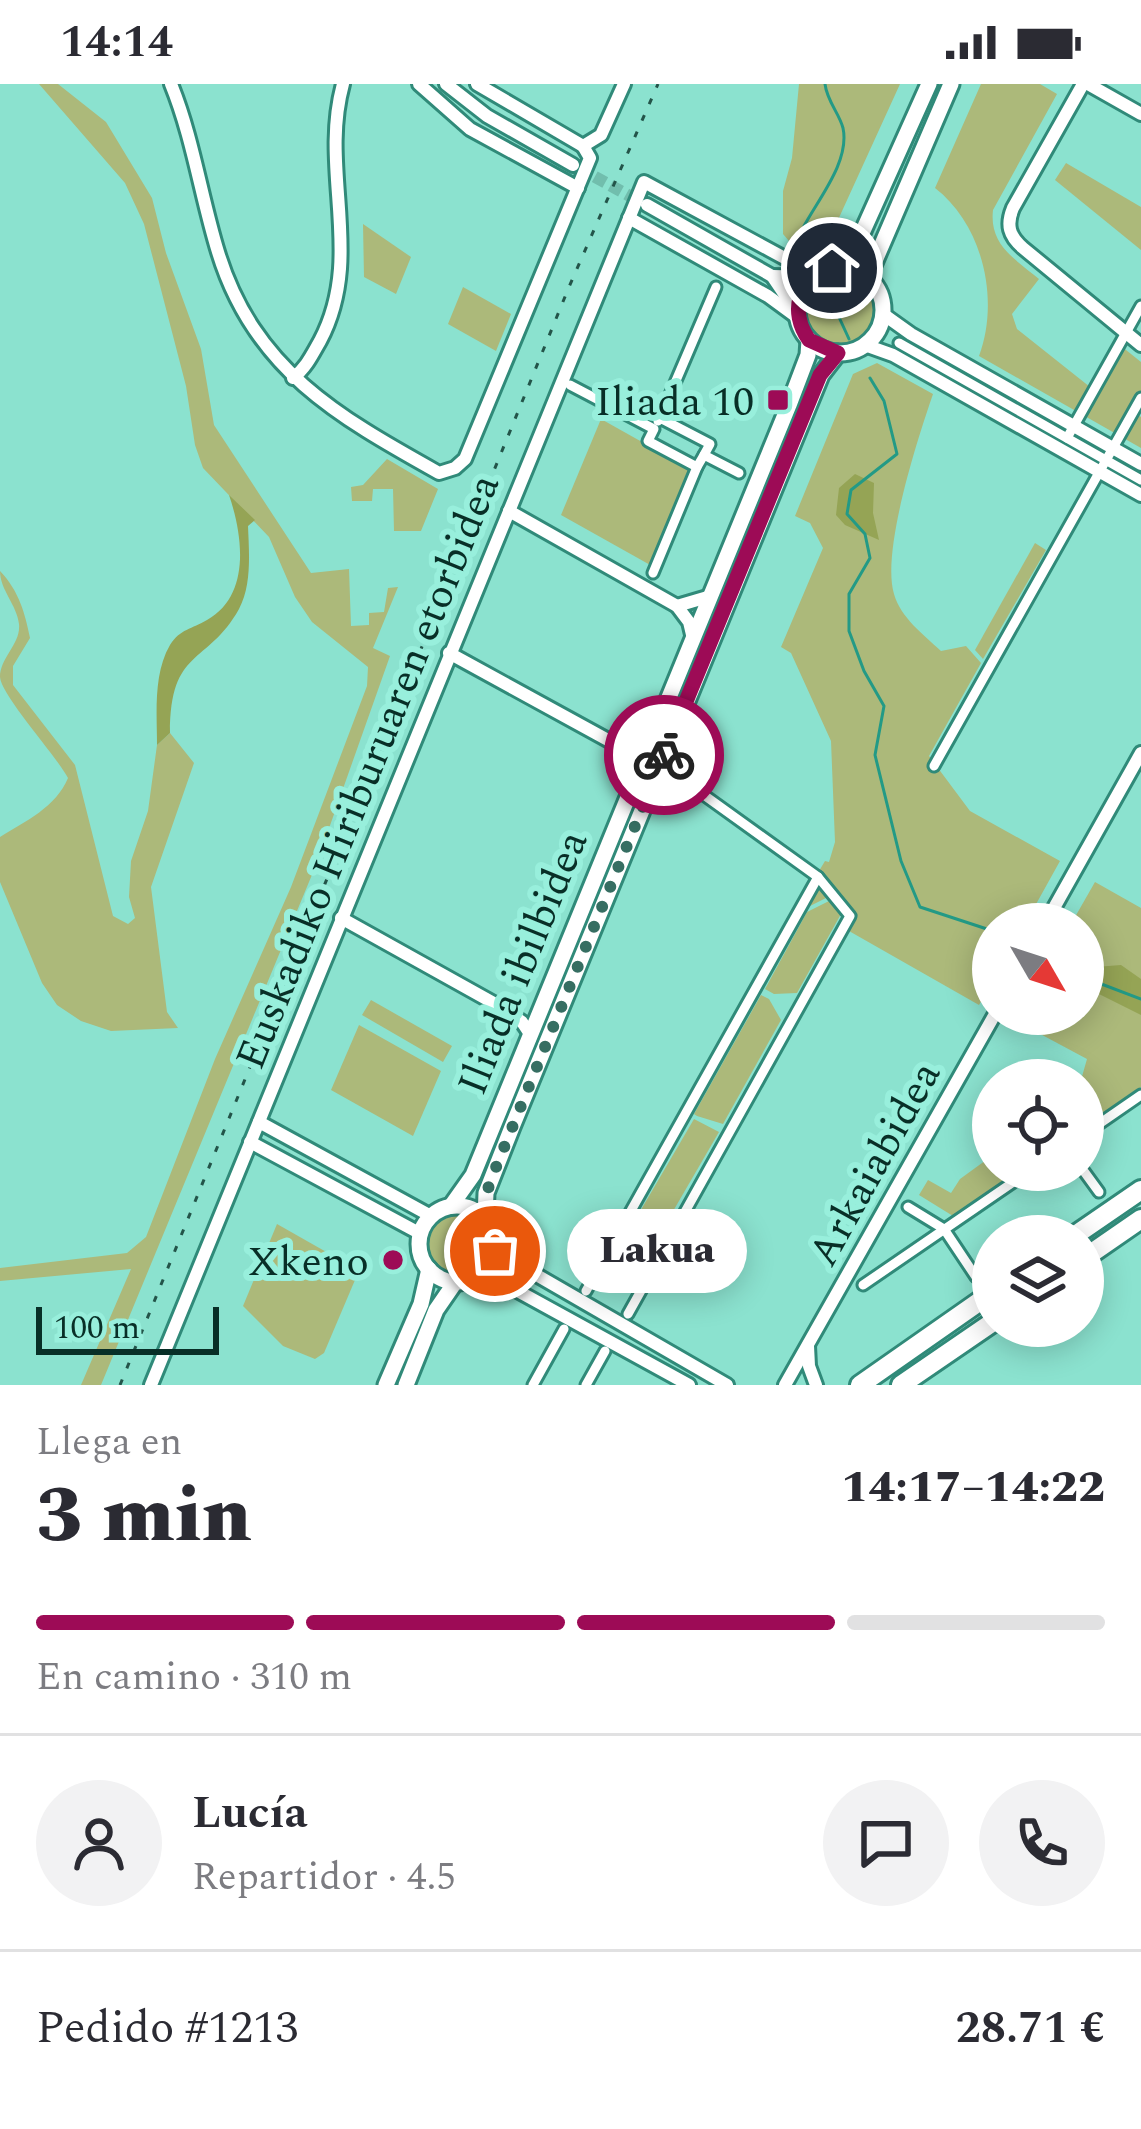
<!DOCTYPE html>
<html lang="es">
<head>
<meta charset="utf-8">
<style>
	:root { --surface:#fff; --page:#f2f2f3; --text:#2b2b33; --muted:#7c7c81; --line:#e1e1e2; --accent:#9d0b56 }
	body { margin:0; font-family:Spectral,serif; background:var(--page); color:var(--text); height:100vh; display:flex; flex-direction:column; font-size:45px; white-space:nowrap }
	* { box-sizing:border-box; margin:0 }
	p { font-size:39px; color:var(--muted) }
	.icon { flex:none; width:66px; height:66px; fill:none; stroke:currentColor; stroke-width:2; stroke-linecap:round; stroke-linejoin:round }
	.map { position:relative; height:1301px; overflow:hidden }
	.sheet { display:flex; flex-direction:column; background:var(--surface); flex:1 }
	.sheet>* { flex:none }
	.needle { width:78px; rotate:129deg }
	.buttons { position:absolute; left:972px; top:819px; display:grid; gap:24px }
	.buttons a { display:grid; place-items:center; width:132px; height:132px; border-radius:50%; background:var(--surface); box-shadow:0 6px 30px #0003; font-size:60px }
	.scale { position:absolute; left:36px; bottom:30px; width:183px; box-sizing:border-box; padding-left:12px; border:6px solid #082f27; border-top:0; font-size:33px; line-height:42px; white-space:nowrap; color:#082f27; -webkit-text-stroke:9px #98efdc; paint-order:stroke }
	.pin { position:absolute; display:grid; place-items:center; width:102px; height:102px; color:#fff; margin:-51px; border:6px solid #fff; border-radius:50%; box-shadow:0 3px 12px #0007 }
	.courier { position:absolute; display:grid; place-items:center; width:120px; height:120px; margin:-60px; border:9px solid #9d0b56; border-radius:50%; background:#fff; color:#222; box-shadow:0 3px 15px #0007 }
	.bubble { position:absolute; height:84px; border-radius:42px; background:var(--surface); box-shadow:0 6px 30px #0003; font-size:39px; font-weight:800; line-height:84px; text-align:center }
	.overview em { font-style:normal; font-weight:800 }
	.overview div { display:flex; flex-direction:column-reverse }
	.overview { display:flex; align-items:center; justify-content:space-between; height:204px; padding:0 36px }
	h1 { font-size:78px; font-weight:800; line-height:90px }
	.bar { display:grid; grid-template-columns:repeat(4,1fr); gap:18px 12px; align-content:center; height:144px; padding:0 36px }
	.bar i { height:15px; border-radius:9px; background:var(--line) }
	.bar .active { background:var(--accent) }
	.bar p { grid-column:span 4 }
	.line { display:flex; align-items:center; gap:30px; padding:0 36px; border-top:3px solid var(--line) }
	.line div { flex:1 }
	.round { display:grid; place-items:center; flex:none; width:126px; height:126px; border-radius:63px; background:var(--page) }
	.status { display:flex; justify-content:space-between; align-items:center; height:84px; padding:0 60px; background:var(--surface); direction:ltr }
	.status svg { height:33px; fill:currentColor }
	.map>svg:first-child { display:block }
</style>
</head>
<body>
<div class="status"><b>14:14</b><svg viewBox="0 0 49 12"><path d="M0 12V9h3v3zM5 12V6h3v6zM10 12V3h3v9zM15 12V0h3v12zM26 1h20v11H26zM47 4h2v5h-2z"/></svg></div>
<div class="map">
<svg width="1141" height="1301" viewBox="0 0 1141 1301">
	<rect width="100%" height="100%" fill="#8be2cf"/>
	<g fill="#acb97a">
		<polygon points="39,0 58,0 106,38 152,114 166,169 201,265 214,341 311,489 349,485 351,542 369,541 369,529 384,528 388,504 398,503 373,564 390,572 316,781 101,1301 81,1301 131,1185 0,1197 0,1184 127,1169 146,1153 215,975 291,803 367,602 368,583 312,538 295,513 269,453 203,384 195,361 186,302 144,140 125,99"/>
		<polygon points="799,0 900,0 827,160 801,171 783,150 783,107 792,74"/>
		<path d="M 981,0 L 1040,0 L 1057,10 L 993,126 C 989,161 1015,175 1039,195 L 1012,230 L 1017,245 L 1090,303 L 1116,258 L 1141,278 L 1141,322 L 1137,330 L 1141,333 L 1141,364 L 979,272 C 1000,216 983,141 935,104 Z"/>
		<polygon points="1066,79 1141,123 1141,166 1055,96"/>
		<polygon points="363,140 411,173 396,210 364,193"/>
		<circle cx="841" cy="225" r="36"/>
		<polygon points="463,203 511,230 496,267 448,240"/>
		<path d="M 877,279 L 933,310 C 918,354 881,467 894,510 C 901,534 923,550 941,567 L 966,562 L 981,579 L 929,672 L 970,727 L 1060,777 L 1025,840 L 993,840 L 993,896 L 979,921 L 849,847 L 852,840 L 841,830 L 797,909 L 774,910 L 765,905 L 807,828 L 829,817 L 826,814 L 802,826 L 822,792 L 819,787 L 825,777 L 829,778 L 835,758 L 831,657 L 791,569 L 781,563 L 823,464 L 810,439 L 795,432 L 853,290 Z"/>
		<polygon points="601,335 692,386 652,482 561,431"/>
		<polygon points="387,375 438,405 421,447 394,447 393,405 373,405 372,417 352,417 351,403 363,401"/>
		<polygon points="1035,459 1046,466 983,575 975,566"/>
		<path d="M 0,487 C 19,507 25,529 30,554 L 13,582 L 13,601 L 75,681 L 113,832 L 128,840 L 135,834 L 129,813 L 131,777 L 148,727 L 157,661 L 170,649 L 194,679 L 151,803 L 167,928 L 178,944 L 111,947 L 81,937 L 57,921 L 42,899 L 0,798 L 0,753 C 26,737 56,723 68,694 C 55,670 1,611 0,593 C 0,573 21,560 19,540 C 17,521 0,506 0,487 Z"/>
		<polygon points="1095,798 1141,824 1141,1003 1083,1043 1081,996 1087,975 1016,937 1020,930 1083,930 1083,840 1071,840"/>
		<polygon points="761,911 769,915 781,936 723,1040 697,1032 694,1030"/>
		<polygon points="371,916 452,962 443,978 362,931"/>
		<polygon points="359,941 441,987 413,1052 331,1006"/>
		<polygon points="694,1035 719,1048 643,1179 621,1160"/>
		<polygon points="993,1071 993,1086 1020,1086 953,1132 919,1111 928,1096 951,1109 960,1095"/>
		<circle cx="457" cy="1160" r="31"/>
		<polygon points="277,1140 351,1182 355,1196 324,1269 315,1275 283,1262 243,1222"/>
	</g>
	<g fill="#95a455">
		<polygon points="855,390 874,399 873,429 879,456 845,441 836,431 839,404"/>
		<path d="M 229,411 L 255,436 L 248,442 C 249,468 252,501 239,525 C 207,582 170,563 170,649 L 157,661 C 157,630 153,590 170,561 C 180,545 192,545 207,536 C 251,511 243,452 229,411 Z"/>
		<polygon points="1121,881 1141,895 1141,931 1083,902 1083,884"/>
	</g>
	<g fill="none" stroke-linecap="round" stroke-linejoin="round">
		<g stroke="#239a86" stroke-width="3">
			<path d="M 810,166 L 804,142 C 819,114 850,77 843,44 C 839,29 827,17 825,0"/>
			<polyline points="827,207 849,255"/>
			<polyline points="870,294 884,317 897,370 851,406 847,430 865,450 870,474 849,510 849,547 864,587 884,622 875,671 901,777 920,823 993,847"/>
			<polyline points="1083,893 1141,915"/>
		</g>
		<polyline stroke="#71bead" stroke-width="12" stroke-dasharray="12 6" stroke-linecap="butt" points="579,84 646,121"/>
		<g stroke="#308a79" stroke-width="15">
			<g id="pedestrian">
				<polyline points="899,259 1141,396"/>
				<polyline points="570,301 654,345 648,357 697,383 704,371 739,389"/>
				<polyline points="660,334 716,203"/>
				<polyline points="658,337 660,334 710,360 704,371"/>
				<polyline points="1067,354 1141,222"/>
				<polyline points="653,489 697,383"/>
				<polyline points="934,682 1141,314"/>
				<polyline points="1083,1051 1141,1011"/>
				<polyline points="1083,1086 1099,1108"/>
				<polyline points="908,1123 944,1145 976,1193"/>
				<polyline points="863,1201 1031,1086"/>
				<polyline points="586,1207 818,793"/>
				<polyline points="628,1230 850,832 818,793 683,696"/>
				<polyline points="533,1301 564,1245"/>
				<polyline points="586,1301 605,1267"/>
			</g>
		</g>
		<g stroke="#308a79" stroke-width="18">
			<g id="minor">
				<path d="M 171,0 C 193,54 201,113 218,168 C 254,286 339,333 439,389 L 455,384 L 465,375 L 590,74 L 583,62"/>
				<polyline points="419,0 470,45 578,104"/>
				<polyline points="446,0 487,32 573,81"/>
				<polyline points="477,0 583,62 601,51 624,0"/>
				<path d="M 1083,0 L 1013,124 C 1006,141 1009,152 1023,164 L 1141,261"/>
				<polyline points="1088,0 1141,30"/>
				<polyline points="647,121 772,192 797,229"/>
				<polyline points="629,134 768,212 798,234"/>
				<polyline points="772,192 812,193"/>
				<polyline points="883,230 911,250 1141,380"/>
				<polyline points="865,261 893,271 1141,411"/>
				<path d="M 293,294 C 306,284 312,271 320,257 C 365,172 319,87 343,0"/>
				<polyline points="509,427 677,522 689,538 693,555"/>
				<polyline points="677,522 711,512"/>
				<polyline points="449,569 617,661 631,663 651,658"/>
				<polyline points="341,834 499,922 522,938 530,950"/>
				<polyline points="1045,840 1141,669"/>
				<polyline points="259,1038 431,1132"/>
				<polyline points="250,1058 421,1150"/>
				<polyline points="495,1167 727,1301"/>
				<polyline points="483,1188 689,1301"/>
				<polyline points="808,1262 809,1282 816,1301"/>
				<polyline points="151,1301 644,98 816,191"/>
				<polyline points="785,1301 995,930"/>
			</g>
		</g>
		<g stroke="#308a79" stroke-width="21">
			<g id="tertiary">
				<polyline points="838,183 858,158 929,0"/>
				<circle cx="840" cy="226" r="43"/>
				<polyline points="868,193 951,0"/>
				<polyline points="451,1122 473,1091 789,321 808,271 809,256"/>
				<circle cx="457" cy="1160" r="38"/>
				<polyline points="485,1134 486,1109 512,1043 821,291 838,269"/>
				<polyline points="386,1301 421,1220 429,1185"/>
				<polyline points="406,1301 436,1226 456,1197"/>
			</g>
		</g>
		<g stroke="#308a79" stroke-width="24">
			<g id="primary">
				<polyline points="1074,1152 1141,1106"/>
				<polyline points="1083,1175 1141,1135"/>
				<polyline points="860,1301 993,1208"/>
				<polyline points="901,1301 993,1238"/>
			</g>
		</g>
		<use href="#pedestrian" stroke="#fff" stroke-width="9"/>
		<use href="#minor" stroke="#fff" stroke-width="12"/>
		<use href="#tertiary" stroke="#fff" stroke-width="15"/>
		<use href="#primary" stroke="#fff" stroke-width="18"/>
		<polyline stroke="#235449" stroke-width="3" stroke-dasharray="6 12" stroke-linecap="butt" points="120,1301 569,203 658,0"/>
	</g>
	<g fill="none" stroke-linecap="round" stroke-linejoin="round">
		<path stroke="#366e62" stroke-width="12" stroke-dasharray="0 21.6" d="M 495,1167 C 496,1141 481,1125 490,1098 L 664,671"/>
		<path stroke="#9d0b56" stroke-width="15" d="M 664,671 L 820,291 L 838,269 L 809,256 C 789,228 798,194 832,184"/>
	</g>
	<g fill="#9d0b56" stroke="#98efdc" stroke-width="4.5">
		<rect x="766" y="304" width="24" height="24" rx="6"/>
		<circle cx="393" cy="1176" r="12"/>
	</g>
	<g text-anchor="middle" stroke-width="12" stroke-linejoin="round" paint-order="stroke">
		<g font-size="42" fill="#082f27" stroke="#98efdc" text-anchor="end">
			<text x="754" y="331">Iliada 10</text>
			<text x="369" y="1191">Xkeno</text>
		</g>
		<g font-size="42" fill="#082f27" stroke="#98efdc">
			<text transform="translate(366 687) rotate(-68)" y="15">Euskadiko Hiriburuaren etorbidea</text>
			<text transform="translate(521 878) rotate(-68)" y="15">Iliada ibilbidea</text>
			<text transform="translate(873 1079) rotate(-61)" y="15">Arkaiabidea</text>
		</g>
	</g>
</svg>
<div class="buttons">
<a><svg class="needle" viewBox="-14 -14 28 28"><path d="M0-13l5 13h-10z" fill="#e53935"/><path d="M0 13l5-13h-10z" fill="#7c7c81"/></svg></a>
<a><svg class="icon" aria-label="locate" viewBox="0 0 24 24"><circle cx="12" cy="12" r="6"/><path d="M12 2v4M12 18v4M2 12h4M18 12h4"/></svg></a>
<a><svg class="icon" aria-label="layers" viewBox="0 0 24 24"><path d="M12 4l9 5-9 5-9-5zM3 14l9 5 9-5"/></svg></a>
</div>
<div class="scale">100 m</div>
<div class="pin" style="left:495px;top:1167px;background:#ea580c"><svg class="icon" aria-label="bag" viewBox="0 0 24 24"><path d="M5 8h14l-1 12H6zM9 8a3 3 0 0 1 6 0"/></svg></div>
<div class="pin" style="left:832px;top:184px;background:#1f2937"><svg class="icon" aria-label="home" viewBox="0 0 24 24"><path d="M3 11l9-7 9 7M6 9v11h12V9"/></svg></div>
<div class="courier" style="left:664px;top:671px"><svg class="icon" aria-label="bike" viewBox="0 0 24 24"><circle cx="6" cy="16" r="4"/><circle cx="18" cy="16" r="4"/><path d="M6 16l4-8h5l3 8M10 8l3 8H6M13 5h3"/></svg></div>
<div class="bubble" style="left:567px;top:1125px;width:180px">Lakua</div>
</div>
<section class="sheet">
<div class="overview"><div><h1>3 min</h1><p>Llega en</p></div><em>14:17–14:22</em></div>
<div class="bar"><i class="active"></i><i class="active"></i><i class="active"></i><i></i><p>En camino · 310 m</p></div>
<div class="line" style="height:216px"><a class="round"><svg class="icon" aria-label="person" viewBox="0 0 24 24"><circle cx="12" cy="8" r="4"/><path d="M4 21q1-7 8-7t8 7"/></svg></a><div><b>Lucía</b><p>Repartidor · 4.5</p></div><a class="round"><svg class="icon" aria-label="chat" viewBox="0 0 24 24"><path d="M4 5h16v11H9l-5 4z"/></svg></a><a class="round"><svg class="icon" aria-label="phone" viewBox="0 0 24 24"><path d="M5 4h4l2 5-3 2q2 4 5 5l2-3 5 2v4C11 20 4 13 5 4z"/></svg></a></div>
<div class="line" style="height:156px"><div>Pedido #1213</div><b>28.71 €</b></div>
</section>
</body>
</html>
